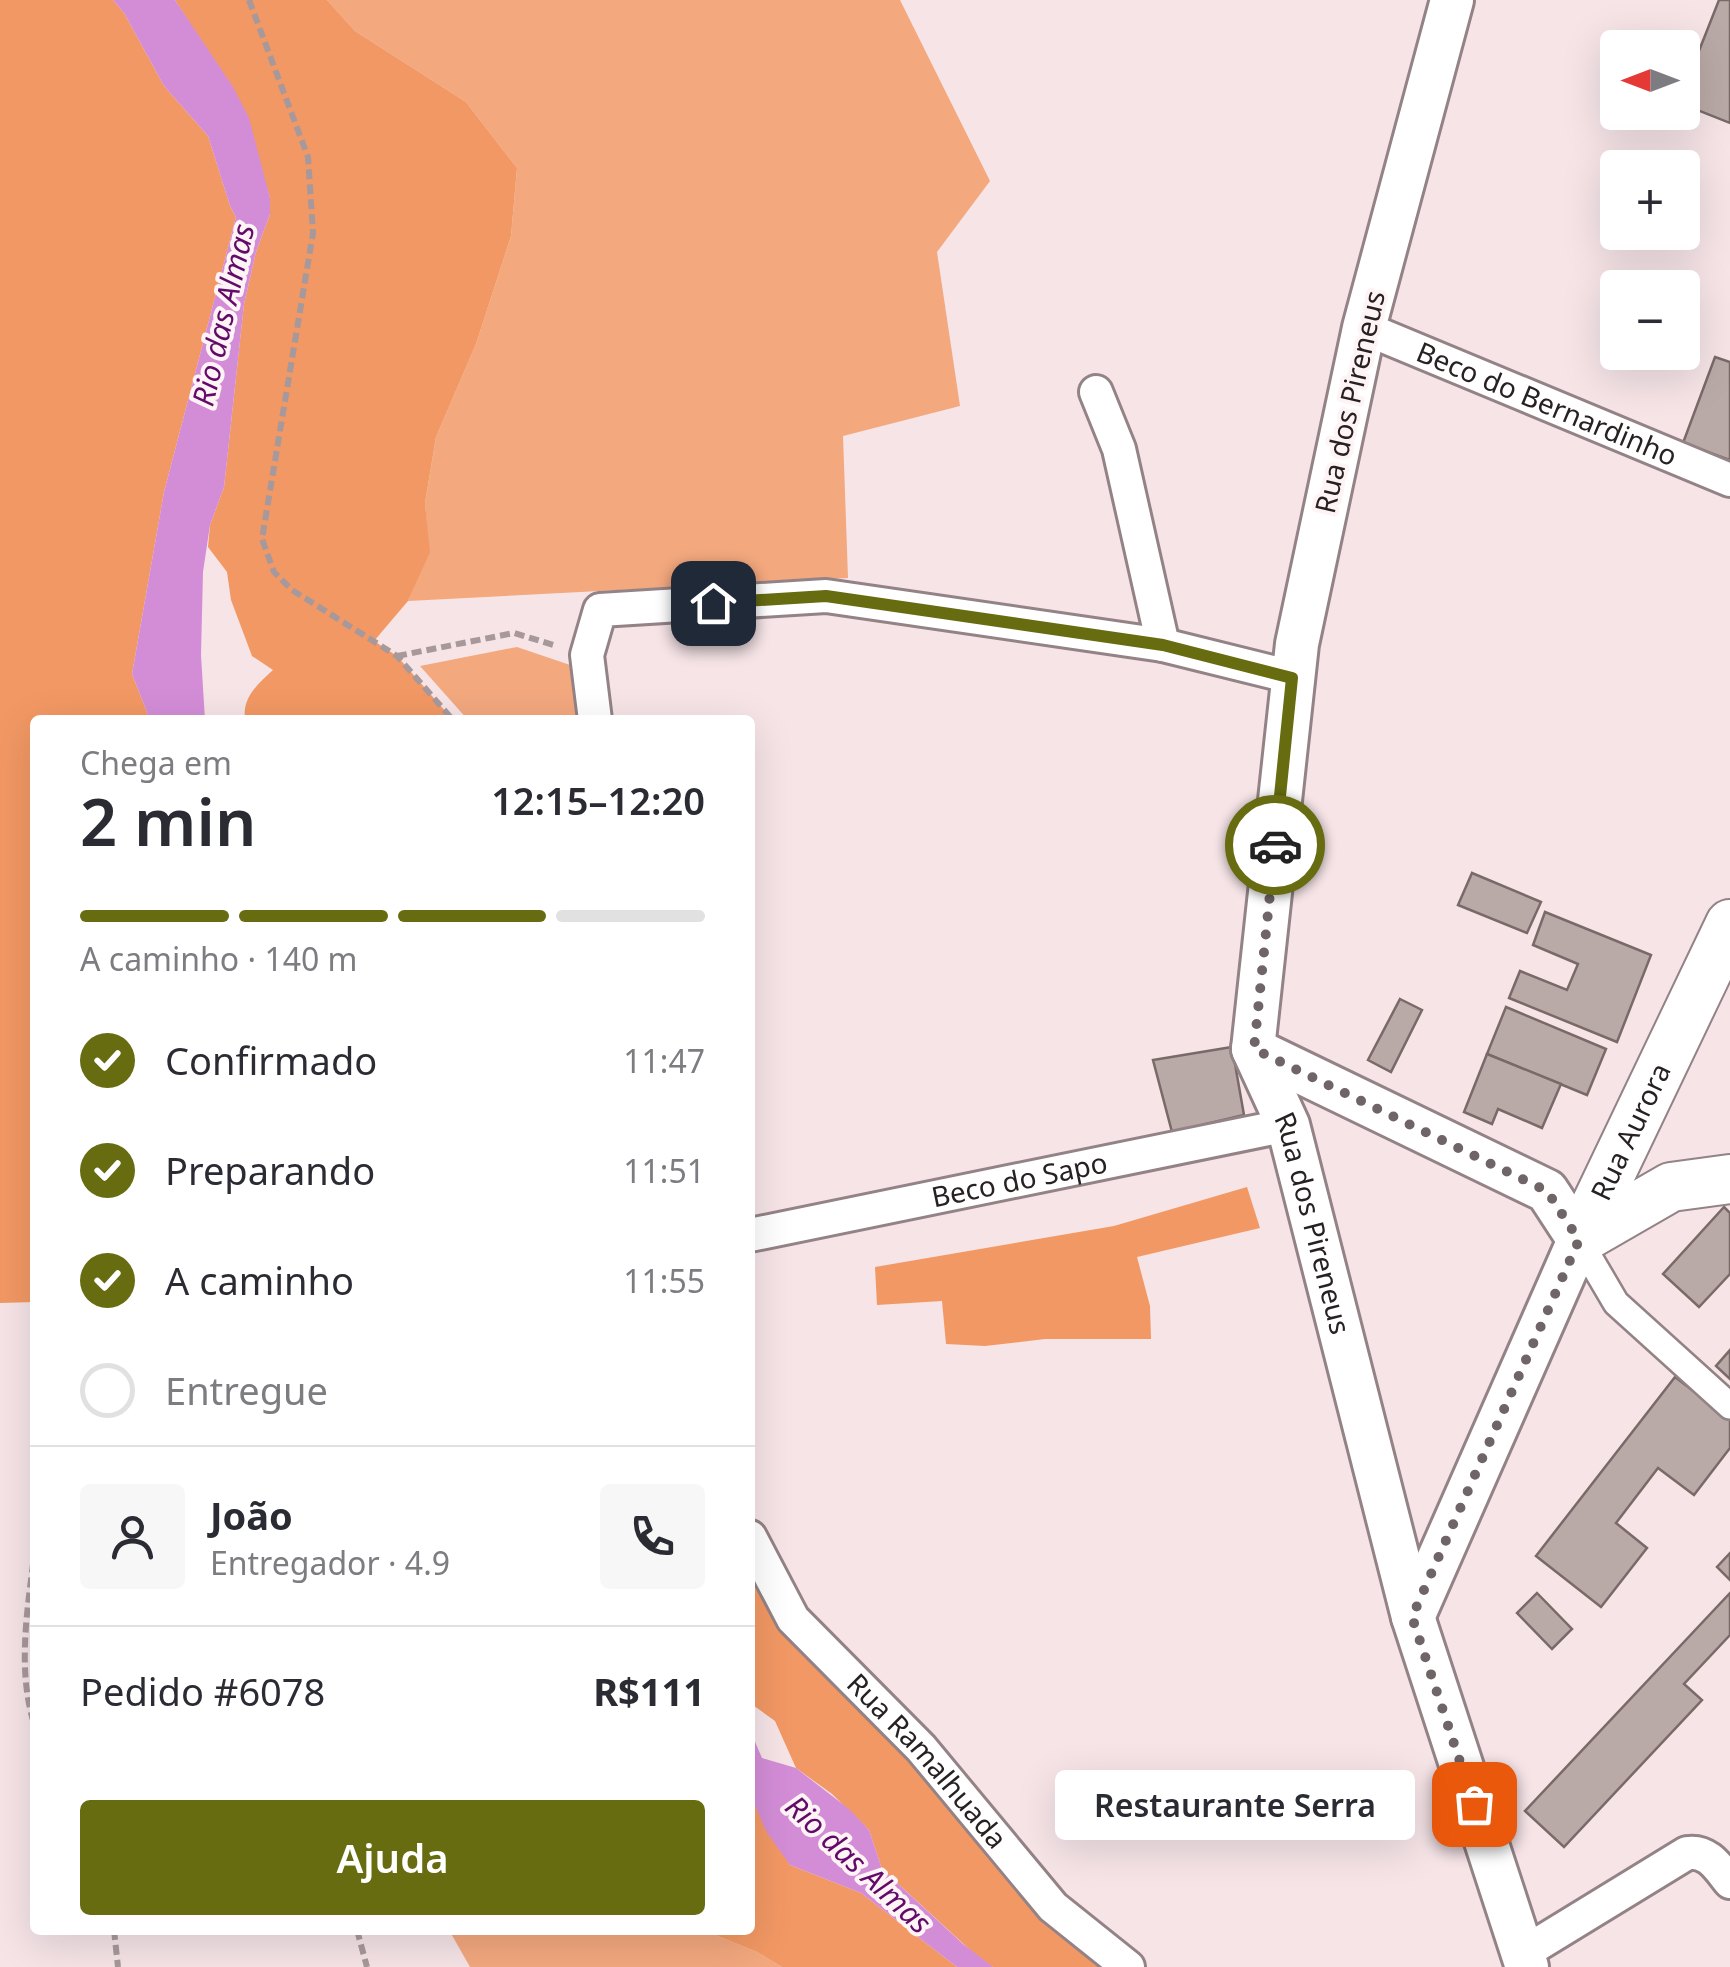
<!DOCTYPE html>
<html lang="pt">
<head>
<meta charset="utf-8">
<style>
	:root { --surface:#fff; --page:#f7f7f7; --text:#2b2b33; --muted:#7c7c81; --line:#e1e1e2; --accent:#676c10 }
	body { margin:0; font-family:"Noto Sans",sans-serif; background:var(--page); color:var(--text); height:100vh; display:flex; flex-direction:column; font-size:38px; white-space:nowrap }
	* { box-sizing:border-box; margin:0 }
	p { font-size:32px; color:var(--muted) }
	.icon { flex:none; width:55px; height:55px; fill:none; stroke:currentColor; stroke-width:2; stroke-linecap:round; stroke-linejoin:round }
	.map { position:relative; flex:1; overflow:hidden }
	.details { position:absolute; left:30px; top:715px; width:725px; height:1220px; display:flex; flex-direction:column; background:var(--surface); border-radius:10px; box-shadow:0 10px 40px #0002 }
	.details>* { flex:none }
	.needle { width:65px; rotate:270deg }
	.tools { position:absolute; left:1600px; top:30px; display:grid; gap:20px }
	.tools a { display:grid; place-items:center; width:100px; height:100px; border-radius:10px; background:var(--surface); box-shadow:0 10px 40px #0002; font-size:50px }
	.pin { position:absolute; display:grid; place-items:center; width:85px; height:85px; color:#fff; margin:-42px; border-radius:20px; box-shadow:0 5px 15px #0006 }
	.courier { position:absolute; display:grid; place-items:center; width:100px; height:100px; margin:-50px; border:8px solid #676c10; border-radius:50%; background:#fff; color:#222; box-shadow:0 2px 12px #0007 }
	.bubble { position:absolute; height:70px; border-radius:10px; background:var(--surface); box-shadow:0 10px 40px #0002; font-size:32px; font-weight:600; line-height:70px; text-align:center }
	.summary em { font-style:normal; font-weight:600 }
	.summary div { display:flex; flex-direction:column-reverse }
	.summary { display:flex; align-items:center; justify-content:space-between; height:170px; padding:0 50px }
	h1 { font-size:65px; font-weight:600; line-height:75px }
	.bar { display:grid; grid-template-columns:repeat(4,1fr); gap:15px 10px; align-content:center; height:120px; padding:0 50px }
	.bar i { height:12px; border-radius:8px; background:var(--line) }
	.bar .on { background:var(--accent) }
	.bar p { grid-column:span 4 }
	.line { display:flex; align-items:center; gap:25px; padding:0 50px; border-top:2px solid var(--line) }
	.line div { flex:1 }
	.round { display:grid; place-items:center; flex:none; width:105px; height:105px; border-radius:10px; background:var(--page) }
	ol { padding:0 50px; list-style:none }
	li { display:flex; align-items:center; gap:30px; height:110px }
	li p { margin-inline-start:auto }
	li .icon { padding:10px; border-radius:50%; background:var(--accent); color:#fff; stroke-width:4 }
	li:last-child { color:var(--muted) }
	li i { width:55px; height:55px; border:5px solid var(--line); border-radius:50% }
	.button { display:flex; gap:20px; margin-top:auto; padding:20px 50px }
	.button a { flex:1; height:115px; border-radius:10px; background:var(--accent); color:#fff; font-size:40px; font-weight:600; line-height:115px; text-align:center }
	.map>svg:first-child { display:block }
</style>
</head>
<body>
<div class="map">
<svg width="1730" height="1967" viewBox="0 0 1730 1967">
	<rect width="100%" height="100%" fill="#f6e4e7"/>
	<g fill="#f3a87e">
		<polygon points="327,0 900,0 990,181 937,252 960,406 843,436 848,578 408,601 429,552 425,503 436,437 476,344 511,236 517,168 466,102 355,31"/>
		<polygon points="517,647 576,667 580,720 468,720 420,666"/>
		<polygon points="449,1930 703,1930 757,1952 782,1967 470,1967"/>
	</g>
	<g fill="#f29864">
		<polygon points="0,0 113,0 124,13 164,86 208,136 230,206 236,217 164,492 132,674 150,720 35,720 35,1302 0,1303"/>
		<path d="M 175,0 L 327,0 L 355,31 L 466,102 L 517,168 L 511,236 L 476,344 L 436,437 L 425,503 L 430,552 L 408,601 L 374,641 L 397,656 L 453,720 L 245,720 C 242,697 257,685 273,670 L 252,656 L 231,600 L 227,572 L 208,547 L 210,525 L 224,487 L 244,304 L 256,252 L 270,214 L 270,198 L 242,106 Z"/>
		<polygon points="1247,1187 1260,1228 1137,1257 1150,1306 1151,1339 1045,1339 985,1346 946,1344 942,1301 877,1305 875,1267 1114,1226"/>
		<polygon points="750,1537 793,1619 1128,1967 993,1967 982,1961 882,1869 869,1830 832,1794 796,1768 775,1721 750,1703"/>
		<polygon points="750,1793 790,1865 861,1893 957,1967 782,1967 757,1952 703,1930 750,1930"/>
	</g>
	<g fill="#d38dd7">
		<polygon points="113,0 175,0 233,87 249,118 270,198 270,214 256,252 244,304 224,487 210,525 203,572 201,655 205,720 150,720 132,674 164,492 236,217 230,206 208,136 164,86 124,13"/>
		<polygon points="750,1730 762,1758 796,1768 849,1809 869,1830 882,1869 963,1944 993,1967 957,1967 861,1893 790,1865 766,1831 750,1793"/>
	</g>
	<g fill="#baaaa7" stroke="#796a68" stroke-width="2.5">
		<polygon points="1719,0 1730,0 1730,123 1682,104 1682,94"/>
		<polygon points="1715,357 1730,362 1730,460 1683,443"/>
		<polygon points="1472,873 1541,902 1527,933 1458,905"/>
		<polygon points="1545,912 1651,955 1617,1042 1509,998 1520,971 1567,990 1578,964 1533,945"/>
		<polygon points="1400,999 1422,1010 1391,1072 1368,1060"/>
		<polygon points="1506,1007 1606,1049 1587,1095 1487,1054"/>
		<polygon points="1232,1047 1244,1115 1172,1132 1153,1060"/>
		<polygon points="1487,1054 1561,1084 1542,1128 1498,1109 1492,1124 1464,1112"/>
		<polygon points="1724,1207 1730,1213 1730,1274 1699,1307 1663,1274"/>
		<polygon points="1730,1350 1730,1379 1716,1366"/>
		<polygon points="1675,1377 1730,1419 1730,1448 1694,1495 1658,1468 1616,1523 1647,1548 1601,1607 1536,1556"/>
		<polygon points="1730,1553 1730,1580 1717,1567"/>
		<polygon points="1537,1593 1572,1629 1552,1649 1517,1613"/>
		<polygon points="1730,1593 1730,1635 1684,1684 1702,1700 1564,1847 1525,1811"/>
	</g>
	<g fill="none" stroke-linecap="round" stroke-linejoin="round">
		<g stroke="#938386" stroke-width="30">
			<polyline id="pedestrian" points="1579,1240 1616,1303 1730,1406"/>
		</g>
		<g stroke="#938386" stroke-width="38">
			<g id="minor">
				<path id="s1" d="M 1364,328 L 1730,480"/>
				<polyline points="1096,392 1119,449 1163,645"/>
				<polyline points="595,720 587,655 600,610 826,596 1163,645 1292,677"/>
				<path id="s2" d="M 750,1235 L 1288,1125"/>
				<path id="s3" d="M 750,1537 L 793,1619 L 921,1748 L 1053,1907 L 1128,1967"/>
				<path d="M 1522,1954 L 1687,1853 C 1708,1850 1718,1867 1730,1882"/>
			</g>
		</g>
		<g stroke="#938386" stroke-width="48">
			<g id="tertiary">
				<path id="s4" d="M 1452,0 L 1364,328 L 1297,644 L 1253,1049 L 1288,1125 L 1413,1617 L 1527,1967"/>
				<polyline points="1253,1049 1547,1191 1579,1240 1413,1617"/>
			</g>
		</g>
		<g stroke="#938386" stroke-width="52">
			<g id="secondary">
				<path id="s5" d="M 1579,1240 L 1730,924"/>
				<polyline points="1579,1240 1671,1187 1730,1179"/>
			</g>
		</g>
		<g stroke="#a7999b" stroke-width="6" stroke-dasharray="10 5" stroke-linecap="butt">
			<polyline points="249,0 308,157 313,233 262,539 274,572 292,590 397,656 453,720"/>
			<polyline points="397,656 514,633 557,646"/>
			<path d="M 35,1548 C 28,1607 16,1669 35,1727"/>
			<polyline points="114,1930 118,1967"/>
			<polyline points="357,1930 367,1967"/>
		</g>
		<use href="#pedestrian" stroke="#fff" stroke-width="25"/>
		<use href="#minor" stroke="#fff" stroke-width="32"/>
		<use href="#tertiary" stroke="#fff" stroke-width="42"/>
		<use href="#secondary" stroke="#fff" stroke-width="48"/>
	</g>
	<g fill="none" stroke-linecap="round" stroke-linejoin="round">
		<polyline stroke="#6f6567" stroke-width="10" stroke-dasharray="0 18" points="1275,845 1254,1049 1547,1191 1579,1240 1412,1617 1474,1804"/>
		<polyline stroke="#676c10" stroke-width="12" points="713,603 826,596 1163,645 1292,678 1275,845"/>
	</g>
	<g text-anchor="middle" stroke-width="8" stroke-linejoin="round" paint-order="stroke">
		<g font-size="28" fill="#272122" stroke="#fff4f5">
			<text transform="translate(1350 402) rotate(-77)" y="10">Rua dos Pireneus</text>
			<text dy="10" stroke="none"><textPath href="#s1" startOffset="198">Beco do Bernardinho</textPath></text>
			<text dy="10" stroke="none"><textPath href="#s5" startOffset="120">Rua Aurora</textPath></text>
			<text dy="10" stroke="none"><textPath href="#s2" startOffset="275">Beco do Sapo</textPath></text>
			<text dy="10" stroke="none"><textPath href="#s4" startOffset="1255">Rua dos Pireneus</textPath></text>
			<text dy="10" stroke="none"><textPath href="#s3" startOffset="288">Rua Ramalhuada</textPath></text>
		</g>
		<g font-size="30" font-style="italic" fill="#620a69" stroke="#fff4f5">
			<text transform="translate(224 315) rotate(-77)" y="10">Rio das Almas</text>
			<text transform="translate(858 1865) rotate(43)" y="10">Rio das Almas</text>
		</g>
	</g>
</svg>
<div class="tools">
<a><svg class="needle" viewBox="-14 -14 28 28"><path d="M0-13l5 13h-10z" fill="#e53935"/><path d="M0 13l5-13h-10z" fill="#7c7c81"/></svg></a>
<a>+</a>
<a>−</a>
</div>
<div class="pin" style="left:1474px;top:1804px;background:#ea580c"><svg class="icon" aria-label="bag" viewBox="0 0 24 24"><path d="M5 8h14l-1 12H6zM9 8a3 3 0 0 1 6 0"/></svg></div>
<div class="pin" style="left:713px;top:603px;background:#1f2937"><svg class="icon" aria-label="home" viewBox="0 0 24 24"><path d="M3 11l9-7 9 7M6 9v11h12V9"/></svg></div>
<div class="courier" style="left:1275px;top:845px"><svg class="icon" aria-label="car" viewBox="0 0 24 24"><path d="M5 17H2v-5l4-1 3-4h7l3 4 3 1v5h-3M9 17h6M6 11h13"/><circle cx="7" cy="17" r="2"/><circle cx="17" cy="17" r="2"/></svg></div>
<div class="bubble" style="left:1055px;top:1770px;width:360px">Restaurante Serra</div>
<section class="details">
<div class="summary"><div><h1>2 min</h1><p>Chega em</p></div><em>12:15–12:20</em></div>
<div class="bar"><i class="on"></i><i class="on"></i><i class="on"></i><i></i><p>A caminho · 140 m</p></div>
<ol>
<li><svg class="icon" aria-label="check" viewBox="0 0 24 24"><path d="M5 12l5 5 9-10"/></svg>Confirmado<p>11:47</p></li>
<li><svg class="icon" aria-label="check" viewBox="0 0 24 24"><path d="M5 12l5 5 9-10"/></svg>Preparando<p>11:51</p></li>
<li><svg class="icon" aria-label="check" viewBox="0 0 24 24"><path d="M5 12l5 5 9-10"/></svg>A caminho<p>11:55</p></li>
<li><i></i>Entregue</li>
</ol>
<div class="line" style="height:180px"><a class="round"><svg class="icon" aria-label="person" viewBox="0 0 24 24"><circle cx="12" cy="8" r="4"/><path d="M4 21q1-7 8-7t8 7"/></svg></a><div><b>João</b><p>Entregador · 4.9</p></div><a class="round"><svg class="icon" aria-label="phone" viewBox="0 0 24 24"><path d="M5 4h4l2 5-3 2q2 4 5 5l2-3 5 2v4C11 20 4 13 5 4z"/></svg></a></div>
<div class="line" style="height:130px"><div>Pedido #6078</div><b>R$111</b></div>
<div class="button"><a>Ajuda</a></div>
</section>
</div>
</body>
</html>
